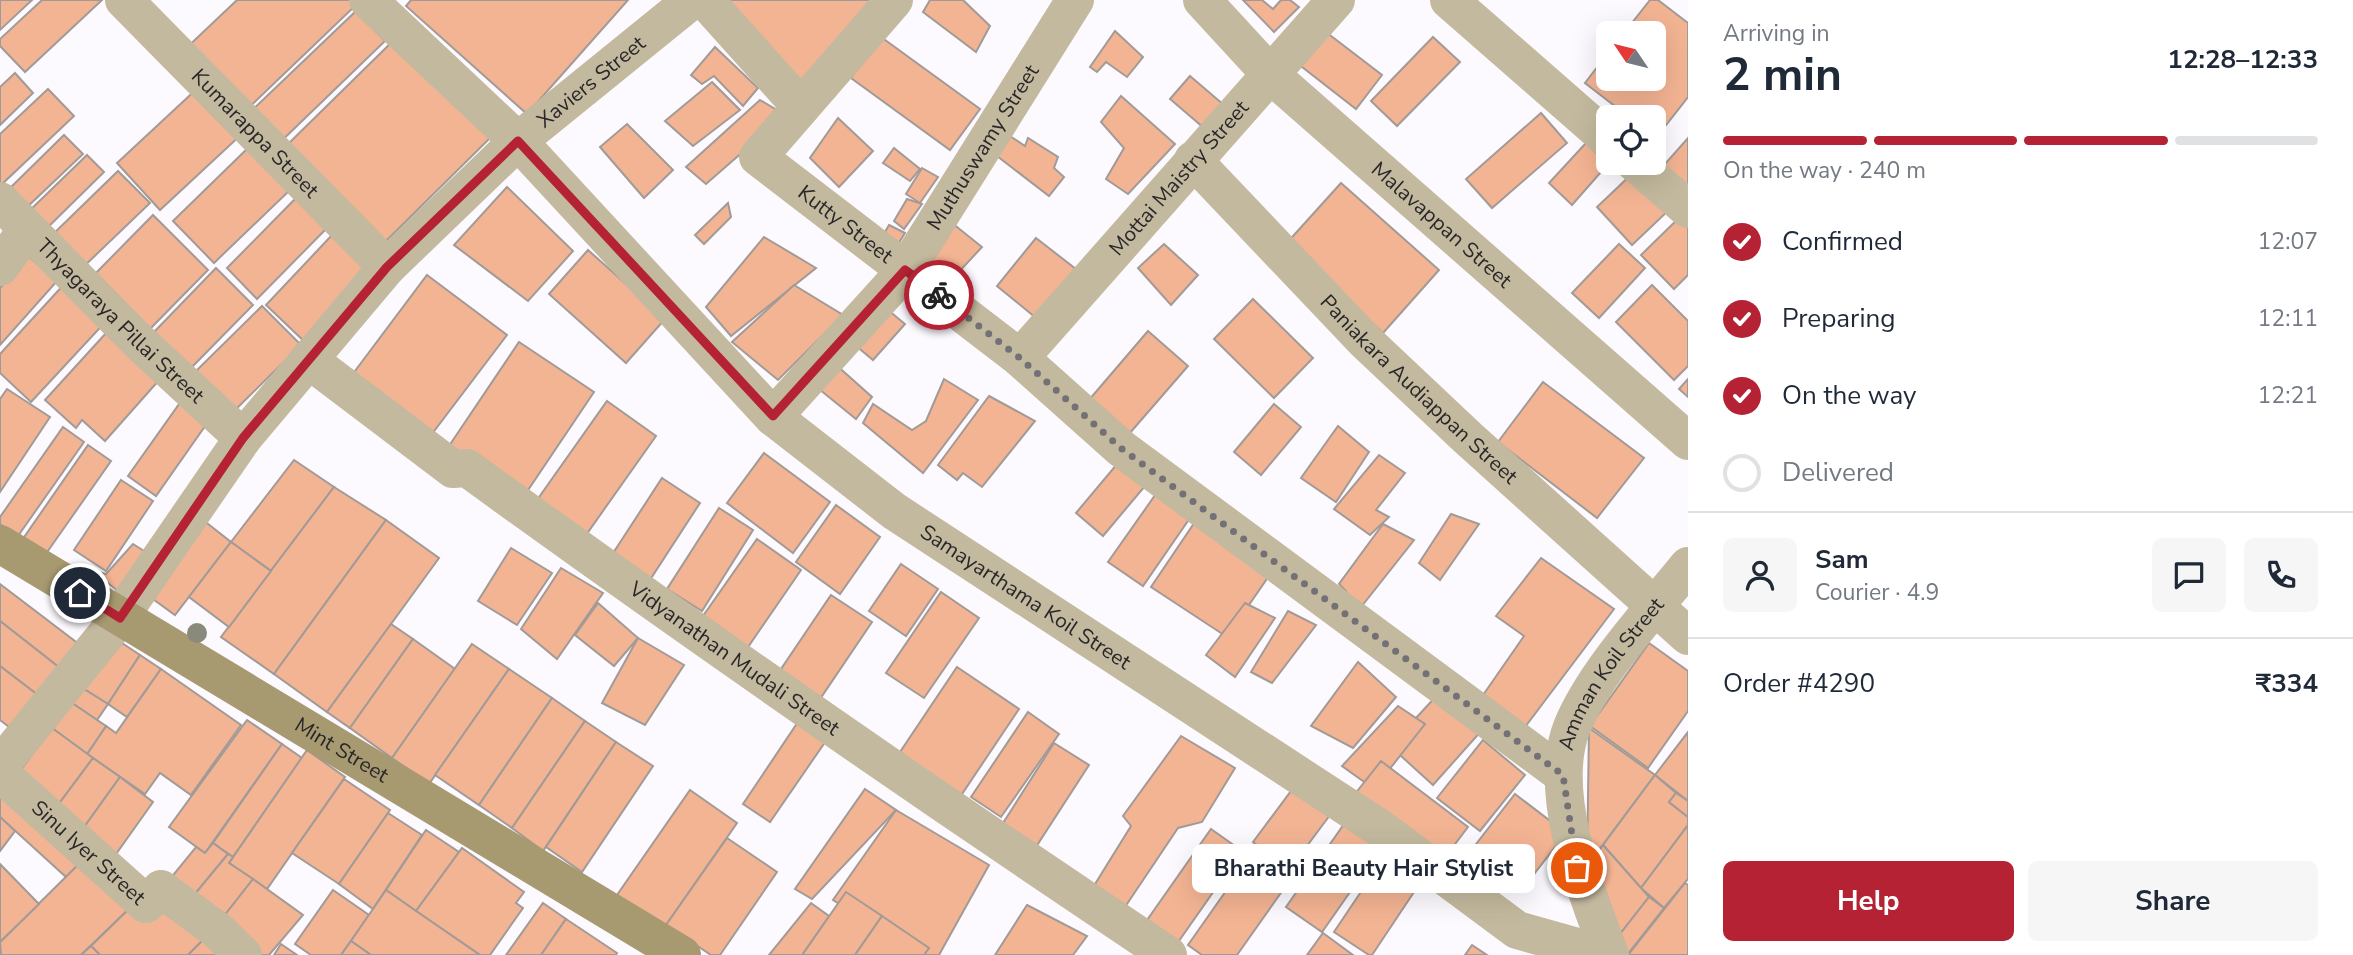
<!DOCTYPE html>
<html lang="en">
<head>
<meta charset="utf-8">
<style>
	:root { --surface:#fff; --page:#f6f6f7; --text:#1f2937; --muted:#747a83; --line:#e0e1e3; --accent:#b42233 }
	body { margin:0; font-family:"Nunito Sans",sans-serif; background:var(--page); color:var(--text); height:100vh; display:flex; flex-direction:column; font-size:26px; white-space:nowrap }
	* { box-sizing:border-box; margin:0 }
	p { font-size:23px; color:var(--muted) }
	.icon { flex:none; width:38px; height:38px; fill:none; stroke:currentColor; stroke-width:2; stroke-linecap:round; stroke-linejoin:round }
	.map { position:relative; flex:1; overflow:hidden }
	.drawer { display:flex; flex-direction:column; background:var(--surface); width:665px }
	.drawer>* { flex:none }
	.needle { width:46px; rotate:305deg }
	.buttons { position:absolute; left:1596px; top:21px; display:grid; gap:14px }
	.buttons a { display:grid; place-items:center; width:70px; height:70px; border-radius:10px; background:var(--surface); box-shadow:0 7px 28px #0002; font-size:35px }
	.pin { position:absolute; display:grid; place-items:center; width:60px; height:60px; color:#fff; margin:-30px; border:4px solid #fff; border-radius:50%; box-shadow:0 2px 7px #0007 }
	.courier { position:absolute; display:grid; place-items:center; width:70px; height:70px; margin:-35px; border:5px solid #b42233; border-radius:50%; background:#fff; color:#222; box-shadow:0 2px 9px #0007 }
	.bubble { position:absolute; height:49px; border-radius:10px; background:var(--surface); box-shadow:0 7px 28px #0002; font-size:23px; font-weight:700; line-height:49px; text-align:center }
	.overview em { font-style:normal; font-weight:700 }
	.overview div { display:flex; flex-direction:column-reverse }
	.overview { display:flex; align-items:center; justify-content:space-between; height:119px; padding:0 35px }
	h1 { font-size:46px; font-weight:700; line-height:52px }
	.bar { display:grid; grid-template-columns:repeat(4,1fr); gap:10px 7px; align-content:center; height:84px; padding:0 35px }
	.bar i { height:9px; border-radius:5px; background:var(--line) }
	.bar .on { background:var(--accent) }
	.bar p { grid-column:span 4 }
	.line { display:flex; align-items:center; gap:18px; padding:0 35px; border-top:2px solid var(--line) }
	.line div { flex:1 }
	.round { display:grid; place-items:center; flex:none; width:74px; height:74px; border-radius:10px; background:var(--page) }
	ol { padding:0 35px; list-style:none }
	li { display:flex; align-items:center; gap:21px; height:77px }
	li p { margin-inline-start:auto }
	li .icon { padding:7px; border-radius:50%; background:var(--accent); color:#fff; stroke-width:4 }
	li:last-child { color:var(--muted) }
	li i { width:38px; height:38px; border:4px solid var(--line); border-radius:50% }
	.primary-button { display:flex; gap:14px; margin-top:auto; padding:14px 35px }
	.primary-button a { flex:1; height:80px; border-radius:10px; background:var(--accent); color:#fff; font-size:28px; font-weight:700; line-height:80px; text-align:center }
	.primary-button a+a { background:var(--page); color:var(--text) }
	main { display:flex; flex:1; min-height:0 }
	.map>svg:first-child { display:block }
</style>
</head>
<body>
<main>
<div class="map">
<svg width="1688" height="955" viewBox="0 0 1688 955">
	<rect width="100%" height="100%" fill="#fcfaff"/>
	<g fill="#f3b493" stroke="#a29a97" stroke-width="2">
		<polygon points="0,0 32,0 0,30"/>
		<polygon points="42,0 102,0 25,72 0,46 0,39"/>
		<polygon points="237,0 353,0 357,4 240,116 181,53"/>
		<polygon points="411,0 628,0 527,114 406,6"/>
		<polygon points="725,0 873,0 798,99"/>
		<polygon points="930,0 963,0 990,26 976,52 923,12"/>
		<polygon points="1243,0 1262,0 1273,9 1281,0 1290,0 1299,7 1274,32"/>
		<polygon points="1650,0 1658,0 1688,23 1688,97 1656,138 1654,117 1629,117 1585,83 1608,53 1608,79 1654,79 1654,33 1624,33"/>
		<polygon points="356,11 385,41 273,149 243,119"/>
		<polygon points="1322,29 1382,75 1356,109 1297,63"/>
		<polygon points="1115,31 1143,57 1127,77 1106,62 1097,72 1090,67"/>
		<polygon points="881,37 980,109 950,150 851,78"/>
		<polygon points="1433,37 1460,62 1397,126 1371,101"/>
		<polygon points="395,39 491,137 382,245 285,147"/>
		<polygon points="715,47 758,88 743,106 714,76 702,84 691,75"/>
		<polygon points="15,73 33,93 0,125 0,87"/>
		<polygon points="1190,76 1224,105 1204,128 1170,99"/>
		<polygon points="712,82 740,110 693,146 665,121"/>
		<polygon points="201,85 244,132 160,210 117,163"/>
		<polygon points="48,89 74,116 0,186 0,134"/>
		<polygon points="1121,96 1175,144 1128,194 1106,179 1124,148 1101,122"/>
		<polygon points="760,100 785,115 706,184 686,167"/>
		<polygon points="1541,113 1567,143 1492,208 1466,179"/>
		<polygon points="838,118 873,151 839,187 810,158"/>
		<polygon points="627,124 673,170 644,198 600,147"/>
		<polygon points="1007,134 1025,146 1028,138 1058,157 1054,168 1064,177 1049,196 997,156"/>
		<polygon points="64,135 83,154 25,209 7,191"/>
		<polygon points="1688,138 1688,199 1658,172"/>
		<polygon points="1586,143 1608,164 1572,205 1549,183"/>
		<polygon points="249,147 290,190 214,263 173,221"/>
		<polygon points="894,148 920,169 910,181 883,163"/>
		<polygon points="87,155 104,172 43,232 26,214"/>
		<polygon points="922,168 938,177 920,203 906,194"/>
		<polygon points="1636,170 1671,208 1632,245 1597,207"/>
		<polygon points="118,171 150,203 78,272 47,240"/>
		<polygon points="1341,183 1439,270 1383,333 1285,245"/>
		<polygon points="507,187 573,251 528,301 454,245"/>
		<polygon points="296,198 327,228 257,299 227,268"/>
		<polygon points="907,199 922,204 904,229 894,221"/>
		<polygon points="728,203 731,217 704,244 695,235"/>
		<polygon points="1684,213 1688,217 1688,275 1674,289 1641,255"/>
		<polygon points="153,215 208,270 144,335 89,280"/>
		<polygon points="947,219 982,247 944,288 917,266"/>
		<polygon points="889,225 905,233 892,254 878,244"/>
		<polygon points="333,234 374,273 307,344 266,305"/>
		<polygon points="764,237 816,268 731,336 706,307"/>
		<polygon points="1036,238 1081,273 1041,322 997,286"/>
		<polygon points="1164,244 1198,275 1171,305 1138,268"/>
		<polygon points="1619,244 1645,268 1599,318 1572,293"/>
		<polygon points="588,250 665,319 626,363 549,294"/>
		<polygon points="28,256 57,281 0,345 0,288"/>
		<polygon points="216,268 253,305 191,368 154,332"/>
		<polygon points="427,275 507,335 425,443 346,383"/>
		<polygon points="68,280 109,318 31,402 0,373 0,354"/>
		<polygon points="794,285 843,315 778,380 732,342"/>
		<polygon points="1652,285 1688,321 1688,366 1674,380 1616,322"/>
		<polygon points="1253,299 1313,358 1274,398 1214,339"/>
		<polygon points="882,305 905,324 873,360 849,340"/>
		<polygon points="262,306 301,345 231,414 192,375"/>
		<polygon points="1148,331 1188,366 1129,434 1089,400"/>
		<polygon points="107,332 160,379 105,441 82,420 76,428 45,400"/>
		<polygon points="519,342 594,392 524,496 449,446"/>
		<polygon points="834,363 872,397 856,419 814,385"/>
		<polygon points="944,379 978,400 923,473 863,423 873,404 912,430 926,421"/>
		<polygon points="1688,379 1688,397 1679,389"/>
		<polygon points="1543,382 1644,458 1597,518 1498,442"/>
		<polygon points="7,389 50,417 0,492 0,399"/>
		<polygon points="989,396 1035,421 982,487 963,473 957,480 938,465"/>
		<polygon points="182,400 210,419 156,496 128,476"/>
		<polygon points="607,401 656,436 586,535 537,500"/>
		<polygon points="1274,404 1301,427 1261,475 1234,452"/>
		<polygon points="1338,426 1369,452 1336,502 1301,478"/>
		<polygon points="63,427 84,442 18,536 0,524 0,517"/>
		<polygon points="88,445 111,461 43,558 20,543"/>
		<polygon points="764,453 830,502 793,553 727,503"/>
		<polygon points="1379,455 1405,473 1376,510 1389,517 1370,535 1334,509"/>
		<polygon points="1123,457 1150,480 1103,536 1076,513"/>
		<polygon points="294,460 334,487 271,571 231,542"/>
		<polygon points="662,478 700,503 644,589 606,564"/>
		<polygon points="121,480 153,501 106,571 74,550"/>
		<polygon points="334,487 386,520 274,674 221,637"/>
		<polygon points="1158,491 1192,515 1143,586 1108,562"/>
		<polygon points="836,505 880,537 840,594 796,562"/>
		<polygon points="719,508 753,530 702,611 667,589"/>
		<polygon points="1451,514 1479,524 1440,580 1419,563"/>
		<polygon points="1199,516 1275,567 1227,637 1151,587"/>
		<polygon points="203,520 231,542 175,615 146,594"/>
		<polygon points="386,520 439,558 327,712 274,674"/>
		<polygon points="1383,524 1414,540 1354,616 1346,591 1339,584"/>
		<polygon points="757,539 801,570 748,647 703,616"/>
		<polygon points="231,542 271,571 229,627 189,597"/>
		<polygon points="133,544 155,558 124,596 92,570 106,574"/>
		<polygon points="511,548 552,573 517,625 478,601"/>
		<polygon points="1541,558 1614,609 1522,731 1481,698 1524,636 1496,616"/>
		<polygon points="901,564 938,589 906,636 869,611"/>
		<polygon points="561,568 603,593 557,659 521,629"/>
		<polygon points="0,584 84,648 65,672 0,621"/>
		<polygon points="941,592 979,618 924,698 886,673"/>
		<polygon points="831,595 872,622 820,699 779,672"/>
		<polygon points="598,603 638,638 614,666 575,635"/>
		<polygon points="1245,603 1275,618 1235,677 1206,655"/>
		<polygon points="1288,611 1316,625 1272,683 1251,672"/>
		<polygon points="0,621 65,672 43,699 0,666"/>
		<polygon points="391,624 413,639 350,728 327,712"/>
		<polygon points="638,638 684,665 645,725 602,703"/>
		<polygon points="413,639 455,669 392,758 350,728"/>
		<polygon points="122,643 140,655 108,704 84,689"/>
		<polygon points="1649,643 1688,671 1688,711 1648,768 1590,726"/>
		<polygon points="472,644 509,669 429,784 392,758"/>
		<polygon points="140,655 161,669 127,717 108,704"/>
		<polygon points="1358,662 1396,697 1353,748 1311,726"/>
		<polygon points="0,666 43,699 17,733 0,720"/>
		<polygon points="957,667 1019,709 958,800 896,758"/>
		<polygon points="161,669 241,725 191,795 160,773 145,794 87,754 106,726 116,733"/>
		<polygon points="509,669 552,698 479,805 435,775"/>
		<polygon points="84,689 108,704 97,720 72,703"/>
		<polygon points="1441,691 1483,729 1433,785 1390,746"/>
		<polygon points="552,698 585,721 512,828 479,805"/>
		<polygon points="72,703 106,726 87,754 52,728"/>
		<polygon points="1398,706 1425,724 1374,789 1342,766"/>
		<polygon points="1028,712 1059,734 1001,817 971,797"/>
		<polygon points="802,716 830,735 770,822 743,804"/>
		<polygon points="247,720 282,744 205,853 169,827"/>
		<polygon points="585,721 616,742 543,851 512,828"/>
		<polygon points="52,728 93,758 55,809 14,779"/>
		<polygon points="1589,728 1655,775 1587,866"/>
		<polygon points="1688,732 1688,801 1655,775"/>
		<polygon points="1181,736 1235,768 1202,822 1178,828 1125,907 1092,889 1131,826 1123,816"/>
		<polygon points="1483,740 1525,775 1480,831 1437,798"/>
		<polygon points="616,742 653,766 582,872 546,847"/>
		<polygon points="1054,743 1089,765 1032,853 998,831"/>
		<polygon points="282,744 302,758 233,857 213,843"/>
		<polygon points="307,750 345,777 267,889 229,863"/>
		<polygon points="93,758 120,777 82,830 55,809"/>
		<polygon points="1381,761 1468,827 1439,865 1351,799"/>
		<polygon points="1655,775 1676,793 1669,802 1688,817 1688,825 1641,888 1603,845"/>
		<polygon points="120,777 153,802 111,861 77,837"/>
		<polygon points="344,779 390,810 339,884 292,853"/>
		<polygon points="1297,783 1333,811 1289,870 1253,842"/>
		<polygon points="865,789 896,810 812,899 795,889"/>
		<polygon points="690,790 737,823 664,928 617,895"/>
		<polygon points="1676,793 1688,801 1688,817 1669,802"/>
		<polygon points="1515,794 1566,833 1524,887 1473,848"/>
		<polygon points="0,795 87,856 66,877 0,817"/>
		<polygon points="896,810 989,865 939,955 918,955 833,900"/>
		<polygon points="388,813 422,835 373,909 339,884"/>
		<polygon points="0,817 15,831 0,851"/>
		<polygon points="1349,817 1385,842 1322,932 1286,907"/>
		<polygon points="1688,825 1688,879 1664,908 1641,888"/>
		<polygon points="1211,829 1242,851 1176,945 1145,923"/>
		<polygon points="426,830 459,852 416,911 386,890"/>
		<polygon points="727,838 777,872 720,955 711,955 666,925"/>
		<polygon points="213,843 228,854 188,903 165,885 196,847 205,853"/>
		<polygon points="1603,845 1649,897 1613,943 1587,866"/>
		<polygon points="462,848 524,892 516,903 523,908 490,955 480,955 416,911"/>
		<polygon points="1389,850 1426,874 1372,955 1369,955 1334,932"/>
		<polygon points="228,854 233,857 229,863 253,879 217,925 189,901"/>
		<polygon points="1252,854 1290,880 1237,955 1202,955 1188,945"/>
		<polygon points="87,856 134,904 81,955 1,955 0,942"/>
		<polygon points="0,864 39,904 0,942"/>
		<polygon points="253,879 303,915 269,955 251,955 217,925"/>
		<polygon points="1685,883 1688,885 1688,955 1628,955"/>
		<polygon points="333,890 369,915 341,955 311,955 295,944"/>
		<polygon points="386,890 416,911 480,955 371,955 351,941"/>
		<polygon points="846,892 882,916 855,955 802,955"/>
		<polygon points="162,897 206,937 188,955 100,955 91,946 134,904"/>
		<polygon points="1649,897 1664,908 1627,955 1613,943"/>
		<polygon points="543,903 566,919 541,955 506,955"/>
		<polygon points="811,903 829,916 802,955 769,955"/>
		<polygon points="1027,905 1087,936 1073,955 995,955"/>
		<polygon points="882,916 929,948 924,955 855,955"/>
		<polygon points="566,919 617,953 616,955 541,955"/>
		<polygon points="212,931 236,955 188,955"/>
		<polygon points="1323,933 1353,955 1307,955"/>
		<polygon points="351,941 371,955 341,955"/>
		<polygon points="281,944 297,955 274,955"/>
		<polygon points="1472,945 1487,955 1465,955"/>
		<polygon points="91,946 100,955 81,955"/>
	</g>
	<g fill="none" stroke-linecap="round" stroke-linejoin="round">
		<g stroke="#c3b99e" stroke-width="38">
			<path id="s1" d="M 124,0 L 387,267"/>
			<path id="s2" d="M 368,0 L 518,141 L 773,417 L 894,511 L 1381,829 L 1517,930 L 1606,955"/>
			<polyline points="705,0 801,107"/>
			<path id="s3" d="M 894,0 L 758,157 L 1020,358 L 1122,449 L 1563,775"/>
			<path id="s4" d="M 1202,0 L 1271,75 L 1688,441"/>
			<polyline points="1449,0 1608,139"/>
			<path id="s5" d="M 1193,160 L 1365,341 L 1468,438 L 1688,636"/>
			<polyline points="1635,163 1688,209"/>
			<path id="s6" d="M 0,201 L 138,341 L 243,438"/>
			<polyline points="0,267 27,229"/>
			<path id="s7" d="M 1020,358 L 1336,0"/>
			<path id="s8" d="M 309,360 L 453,469 L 467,468 C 697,635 931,797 1168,955"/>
			<path id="s9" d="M 773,417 L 906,270 L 1075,0"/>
			<path id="s10" d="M 0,766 L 120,617 L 243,438 L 387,267 L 518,141 L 692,0"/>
			<path id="s11" d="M 0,773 L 146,904 L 161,889 L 217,930 L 243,955"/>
			<path id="s12" d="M 1610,955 C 1587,893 1546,792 1572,727 C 1594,673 1651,612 1688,566"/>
		</g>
		<path stroke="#a79970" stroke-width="38" id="s13" d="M 0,544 L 682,955"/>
	</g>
	<circle fill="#8a8a7c" cx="197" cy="633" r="10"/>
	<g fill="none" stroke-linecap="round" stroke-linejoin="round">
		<polyline stroke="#737175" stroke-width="7" stroke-dasharray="0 12.6" points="939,295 1020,358 1122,449 1563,775 1577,868"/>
		<polyline stroke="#b42233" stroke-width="9" points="80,593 120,618 243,438 387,267 518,141 773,416 905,270 939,295"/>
	</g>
	<g text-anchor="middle" stroke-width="7" stroke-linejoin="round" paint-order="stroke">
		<g font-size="21" fill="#29272a" stroke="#fff">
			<text dy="7" stroke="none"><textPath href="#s10" startOffset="908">Xaviers Street</textPath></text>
			<text dy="7" stroke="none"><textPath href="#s1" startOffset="187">Kumarappa Street</textPath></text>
			<text dy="7" stroke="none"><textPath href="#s9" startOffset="343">Muthuswamy Street</textPath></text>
			<text dy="7" stroke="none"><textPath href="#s7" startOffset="240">Mottai Maistry Street</textPath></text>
			<text dy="7" stroke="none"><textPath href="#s3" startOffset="318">Kutty Street</textPath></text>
			<text dy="7" stroke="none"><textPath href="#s4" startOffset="329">Malavappan Street</textPath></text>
			<text dy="7" stroke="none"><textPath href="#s6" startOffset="170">Thyagaraya Pillai Street</textPath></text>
			<text dy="7" stroke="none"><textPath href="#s5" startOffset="322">Paniakara Audiappan Street</textPath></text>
			<text dy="7" stroke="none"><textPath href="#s2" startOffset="892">Samayarthama Koil Street</textPath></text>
			<text dy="7" stroke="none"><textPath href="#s8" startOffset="523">Vidyanathan Mudali Street</textPath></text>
			<text dy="7" stroke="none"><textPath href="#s12" startOffset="301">Amman Koil Street</textPath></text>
			<text dy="7" stroke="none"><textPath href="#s13" startOffset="399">Mint Street</textPath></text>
			<text dy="7" stroke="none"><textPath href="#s11" startOffset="119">Sinu Iyer Street</textPath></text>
		</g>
	</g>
</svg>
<div class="buttons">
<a><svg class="needle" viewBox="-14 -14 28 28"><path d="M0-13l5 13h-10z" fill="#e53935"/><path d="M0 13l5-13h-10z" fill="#747a83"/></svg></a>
<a><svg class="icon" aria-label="locate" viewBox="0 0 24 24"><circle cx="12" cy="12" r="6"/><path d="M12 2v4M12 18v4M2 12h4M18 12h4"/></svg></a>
</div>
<div class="pin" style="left:1577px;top:868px;background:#ea580c"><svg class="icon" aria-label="bag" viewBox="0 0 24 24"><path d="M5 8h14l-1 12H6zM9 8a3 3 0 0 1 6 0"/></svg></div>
<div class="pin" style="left:80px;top:593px;background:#1f2937"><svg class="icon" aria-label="home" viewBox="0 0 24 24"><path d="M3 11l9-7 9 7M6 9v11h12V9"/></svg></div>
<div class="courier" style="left:939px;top:295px"><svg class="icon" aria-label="bike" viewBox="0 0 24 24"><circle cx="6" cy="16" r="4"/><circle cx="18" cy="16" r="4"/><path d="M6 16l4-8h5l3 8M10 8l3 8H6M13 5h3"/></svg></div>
<div class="bubble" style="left:1192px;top:844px;width:343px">Bharathi Beauty Hair Stylist</div>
</div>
<section class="drawer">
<div class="overview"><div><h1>2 min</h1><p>Arriving in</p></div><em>12:28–12:33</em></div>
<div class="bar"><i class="on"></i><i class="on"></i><i class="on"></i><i></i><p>On the way · 240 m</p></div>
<ol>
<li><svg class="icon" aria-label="check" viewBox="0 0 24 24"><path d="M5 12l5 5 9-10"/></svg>Confirmed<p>12:07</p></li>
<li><svg class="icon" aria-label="check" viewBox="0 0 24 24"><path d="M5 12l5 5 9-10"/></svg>Preparing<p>12:11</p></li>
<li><svg class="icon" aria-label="check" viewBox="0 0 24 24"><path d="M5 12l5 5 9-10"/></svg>On the way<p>12:21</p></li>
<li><i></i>Delivered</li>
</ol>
<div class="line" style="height:126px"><a class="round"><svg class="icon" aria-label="person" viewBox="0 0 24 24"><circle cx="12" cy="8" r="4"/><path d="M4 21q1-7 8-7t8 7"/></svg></a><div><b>Sam</b><p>Courier · 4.9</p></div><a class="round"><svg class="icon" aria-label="chat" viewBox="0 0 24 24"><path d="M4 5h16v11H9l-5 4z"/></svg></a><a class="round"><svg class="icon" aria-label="phone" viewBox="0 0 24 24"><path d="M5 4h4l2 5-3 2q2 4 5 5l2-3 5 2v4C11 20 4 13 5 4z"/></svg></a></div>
<div class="line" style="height:91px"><div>Order #4290</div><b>₹334</b></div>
<div class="primary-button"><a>Help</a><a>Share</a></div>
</section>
</main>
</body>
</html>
